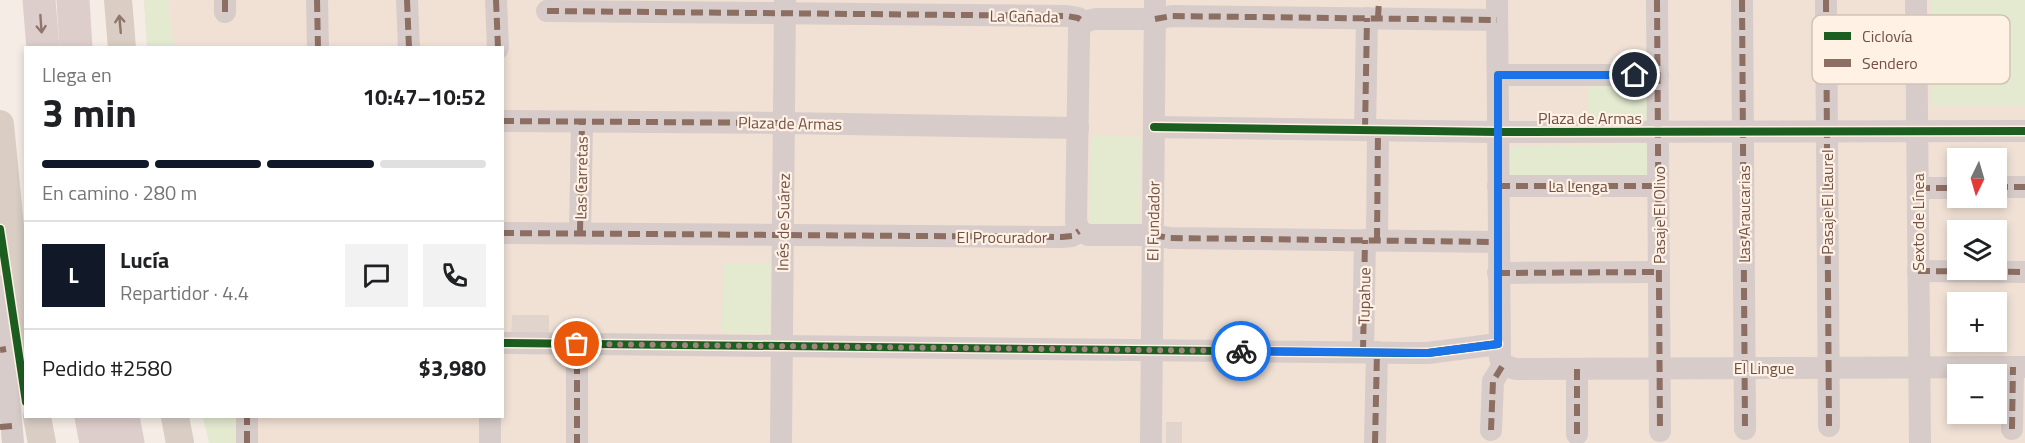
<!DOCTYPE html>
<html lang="es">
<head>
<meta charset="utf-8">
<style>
	:root { --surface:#fff; --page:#f2f2f2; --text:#202124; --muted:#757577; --line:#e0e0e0; --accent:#111827 }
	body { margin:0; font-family:"Titillium Web",sans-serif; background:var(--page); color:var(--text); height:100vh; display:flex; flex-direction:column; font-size:22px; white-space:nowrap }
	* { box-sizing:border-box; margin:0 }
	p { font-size:20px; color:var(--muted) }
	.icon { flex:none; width:33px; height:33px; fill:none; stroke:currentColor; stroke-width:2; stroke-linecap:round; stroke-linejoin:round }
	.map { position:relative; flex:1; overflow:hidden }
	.sheet { position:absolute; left:24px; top:46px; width:480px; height:372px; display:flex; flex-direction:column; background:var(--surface); border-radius:0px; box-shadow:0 3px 9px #0003 }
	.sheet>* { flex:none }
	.needle { width:39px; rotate:185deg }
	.buttons { position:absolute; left:1947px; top:148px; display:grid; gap:12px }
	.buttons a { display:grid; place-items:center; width:60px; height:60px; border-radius:0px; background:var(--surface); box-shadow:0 3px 9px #0003; font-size:30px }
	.pin { position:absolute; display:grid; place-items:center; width:51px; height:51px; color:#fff; margin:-26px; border:3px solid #fff; border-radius:50%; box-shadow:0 2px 6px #0007 }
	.courier { position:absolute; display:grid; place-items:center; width:60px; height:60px; margin:-30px; border:4px solid #1a73e8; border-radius:50%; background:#fff; color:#222; box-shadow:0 2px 8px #0007 }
	.headline em { font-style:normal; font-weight:700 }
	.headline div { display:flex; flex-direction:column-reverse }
	.headline { display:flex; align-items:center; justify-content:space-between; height:102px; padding:0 18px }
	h1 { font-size:39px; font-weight:700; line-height:45px }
	.bar { display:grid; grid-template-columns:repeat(4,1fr); gap:9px 6px; align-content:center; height:72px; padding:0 18px }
	.bar i { height:8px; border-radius:4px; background:var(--line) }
	.bar .selected { background:var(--accent) }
	.bar p { grid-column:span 4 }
	.line { display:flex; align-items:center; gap:15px; padding:0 18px; border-top:2px solid var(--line) }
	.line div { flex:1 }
	.round { display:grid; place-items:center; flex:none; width:63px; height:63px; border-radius:0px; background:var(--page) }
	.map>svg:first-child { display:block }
</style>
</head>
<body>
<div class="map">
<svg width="2025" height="443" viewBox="0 0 2025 443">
	<rect width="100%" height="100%" fill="#f5ede5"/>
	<path fill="#f1e1d5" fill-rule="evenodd" d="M 144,0 L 2025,0 L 2025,443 L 209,443 L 203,417 L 502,417 L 502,48 L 147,48 ZM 1958,159 L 1996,159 L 1996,198 L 1958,198 ZM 1958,231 L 1996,231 L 1996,270 L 1958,270 ZM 1958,303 L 1996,303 L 1996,342 L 1958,342 ZM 1958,375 L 1996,375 L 1996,414 L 1958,414 Z"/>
	<g fill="#e3ead0">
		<polygon points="144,0 168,0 174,48 147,48"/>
		<rect x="1931" y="0" width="94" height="105"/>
		<polygon points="1587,83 1651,83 1651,115 1644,121 1587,121"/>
		<polygon points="1091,136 1141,137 1139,228 1089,227"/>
		<polygon points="1652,144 1651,180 1510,180 1510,151 1514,146"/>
		<polygon points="723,263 771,263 770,334 722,334"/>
		<polygon points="203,417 240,417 240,443 209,443"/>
	</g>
	<g fill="#e1d4cd">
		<polygon points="512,315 549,315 549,339 511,338"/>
		<rect x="1166" y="422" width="16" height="21"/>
	</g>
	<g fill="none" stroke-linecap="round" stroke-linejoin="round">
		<g stroke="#d7ccc9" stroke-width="22">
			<polyline points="225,0 225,12"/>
			<polyline points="317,0 318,48"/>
			<polyline points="407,0 409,48"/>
			<polyline points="496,0 498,48"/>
			<polyline points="1497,0 1500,358"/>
			<polyline points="1657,0 1660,431"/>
			<polyline points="1742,0 1745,429"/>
			<polyline points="1826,0 1829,426"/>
			<polyline points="1916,0 1920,443"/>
			<polyline points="547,11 1067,16 1078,18 1084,22"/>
			<polyline points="1084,22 1095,19 1155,19 1172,16 1497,20"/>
			<polyline points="1498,75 1658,75"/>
			<polyline points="502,121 784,123 1078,128"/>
			<polyline points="1154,127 1498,132 2025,131"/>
			<polyline points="1365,130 1367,18"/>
			<polyline points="1498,186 1658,186"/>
			<polyline points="1996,187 2025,187"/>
			<polyline points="1918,188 1958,188"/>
			<polyline points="1079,231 1088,235 1153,235 1170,238 1498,242"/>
			<polyline points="1079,231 1076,221 1079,35 1079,30 1084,22"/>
			<polyline points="502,233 1062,237 1072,236 1079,231"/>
			<polyline points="580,233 582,122"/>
			<polyline points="1377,240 1378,130"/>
			<polyline points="1918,271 2025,272"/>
			<polyline points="1498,273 1659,272"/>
			<polyline points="0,286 13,443"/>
			<polyline points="502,343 1410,353 1428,353 1498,344"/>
			<polyline points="577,344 577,443"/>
			<polyline points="1363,352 1365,240"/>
			<polyline points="1503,365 1516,369 2025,367"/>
			<polyline points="490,417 490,443"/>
			<polyline points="2012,429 2013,367"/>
			<polyline points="1491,430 1493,381 1503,365"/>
			<polyline points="1577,434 1577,369"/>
			<polyline points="247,443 247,417"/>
			<polyline points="781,443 785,0"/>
			<polyline points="1151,443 1155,0"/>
			<polyline points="1375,443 1377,352"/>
		</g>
		<g stroke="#d9cdc4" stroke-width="28">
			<polyline points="118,0 122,48"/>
			<polyline points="0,124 14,268 26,344"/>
			<polyline points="37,417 42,443"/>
			<polyline points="175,417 180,443"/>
		</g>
		<g stroke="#ddcdcb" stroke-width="33">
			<polyline points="39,0 43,48"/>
			<polyline points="73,0 76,48"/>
			<polyline points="91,417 96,443"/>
			<polyline points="123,417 128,443"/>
		</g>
		<g stroke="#8d6e63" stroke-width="6" stroke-dasharray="12 6" stroke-linecap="butt">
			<polyline points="225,0 225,12"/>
			<polyline points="317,0 318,48"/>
			<polyline points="407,0 409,48"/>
			<polyline points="496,0 498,48"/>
			<polyline points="1657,0 1660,431"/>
			<polyline points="1742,0 1745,429"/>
			<polyline points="1826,0 1829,426"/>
			<polyline points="547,11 1067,16 1078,18 1084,22"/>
			<polyline points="1378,18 1379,0"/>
			<polyline points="1155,19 1172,16 1497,20"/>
			<polyline points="1498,75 1658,75"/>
			<polyline points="502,121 784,123"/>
			<polyline points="1365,130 1367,18"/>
			<polyline points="1498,186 1658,186"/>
			<polyline points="1996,187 2025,187"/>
			<polyline points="1918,188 1958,188"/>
			<polyline points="502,233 1062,237 1072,236 1079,231"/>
			<polyline points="580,233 582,122"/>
			<polyline points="1153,235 1170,238 1498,242"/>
			<polyline points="1377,240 1378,130"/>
			<polyline points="1918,271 2025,272"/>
			<polyline points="1498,273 1659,272"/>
			<polyline points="577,344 577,443"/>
			<polyline points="0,350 6,349"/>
			<polyline points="1363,352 1365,240"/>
			<polyline points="0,427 12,426"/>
			<polyline points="2012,429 2013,367"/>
			<polyline points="1491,430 1493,381 1503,365"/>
			<polyline points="1577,434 1577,369"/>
			<polyline points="247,443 247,417"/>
			<polyline points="1375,443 1377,352"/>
		</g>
		<g stroke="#fff1e4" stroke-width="11">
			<g id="cycleway">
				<polyline points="1154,127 1498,132 2025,131"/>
				<polyline points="0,229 26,402"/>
				<polyline points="502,343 1410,353 1428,353 1498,344"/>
			</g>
		</g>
		<use href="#cycleway" stroke="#1b5e20" stroke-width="8"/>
	</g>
	<defs><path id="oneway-shaft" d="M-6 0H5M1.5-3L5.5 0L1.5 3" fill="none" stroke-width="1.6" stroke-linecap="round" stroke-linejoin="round" transform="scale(1.5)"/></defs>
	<use stroke="#91766f" href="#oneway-shaft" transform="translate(41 24) rotate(86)"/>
	<use stroke="#90766c" href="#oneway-shaft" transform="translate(120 24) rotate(-95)"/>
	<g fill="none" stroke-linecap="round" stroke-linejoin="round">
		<polyline stroke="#9f877e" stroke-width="6" stroke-dasharray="0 10.8" points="577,344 1241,351"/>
		<polyline stroke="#1a73e8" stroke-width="8" points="1241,351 1428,353 1498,344 1498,75 1635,75"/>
	</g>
	<g text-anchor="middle" stroke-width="4.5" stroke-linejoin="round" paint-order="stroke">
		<g font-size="16" fill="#715047" stroke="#fff1e4">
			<text transform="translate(1024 16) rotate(1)" y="6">La Cañada</text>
			<text x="1590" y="124">Plaza de Armas</text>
			<text transform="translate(790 123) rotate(1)" y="6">Plaza de Armas</text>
			<text transform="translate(581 178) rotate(-89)" y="6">Las Carretas</text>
			<text x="1578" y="192">La Lenga</text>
			<text transform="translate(1827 202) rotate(-90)" y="6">Pasaje El Laurel</text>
			<text transform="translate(1744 214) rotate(-90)" y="6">Las Araucarias</text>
			<text transform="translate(1659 215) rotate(-90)" y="6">Pasaje El Olivo</text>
			<text transform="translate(1153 221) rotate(-89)" y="6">El Fundador</text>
			<text transform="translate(783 222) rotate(-89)" y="6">Inés de Suárez</text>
			<text transform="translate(1918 222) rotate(-90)" y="6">Sexto de Línea</text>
			<text x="1002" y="243">El Procurador</text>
			<text transform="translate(1364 296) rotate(-89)" y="6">Tupahue</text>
			<text x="1764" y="374">El Lingue</text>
		</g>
	</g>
	<rect x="1812" y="15" width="198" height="69" rx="9" fill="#fff1e4" stroke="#d4c1b5" stroke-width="1.5"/>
	<rect x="1824" y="32" width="27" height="8" fill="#1b5e20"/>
	<rect x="1824" y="59" width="27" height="8" fill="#8d6e63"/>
	<g font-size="16" fill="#715047">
		<text x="1862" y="42">Ciclovía</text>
		<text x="1862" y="69">Sendero</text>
	</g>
</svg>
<div class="buttons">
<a><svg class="needle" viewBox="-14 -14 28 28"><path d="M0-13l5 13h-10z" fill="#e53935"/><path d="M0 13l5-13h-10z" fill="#757577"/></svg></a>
<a><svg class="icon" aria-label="layers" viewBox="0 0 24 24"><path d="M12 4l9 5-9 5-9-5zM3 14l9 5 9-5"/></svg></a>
<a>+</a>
<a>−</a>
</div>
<div class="pin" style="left:577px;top:344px;background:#ea580c"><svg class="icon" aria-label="bag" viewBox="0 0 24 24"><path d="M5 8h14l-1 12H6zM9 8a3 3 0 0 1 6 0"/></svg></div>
<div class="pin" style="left:1635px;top:75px;background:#1f2937"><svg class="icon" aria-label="home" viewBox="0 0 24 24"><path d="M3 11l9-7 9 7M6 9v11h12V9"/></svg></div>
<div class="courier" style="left:1241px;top:351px"><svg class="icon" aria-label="bike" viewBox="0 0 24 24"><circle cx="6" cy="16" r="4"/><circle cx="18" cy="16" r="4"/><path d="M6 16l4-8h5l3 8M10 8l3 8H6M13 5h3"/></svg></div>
<section class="sheet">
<div class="headline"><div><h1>3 min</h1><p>Llega en</p></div><em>10:47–10:52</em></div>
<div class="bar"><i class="selected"></i><i class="selected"></i><i class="selected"></i><i></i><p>En camino · 280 m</p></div>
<div class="line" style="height:108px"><b class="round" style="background:var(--accent);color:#fff">L</b><div><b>Lucía</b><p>Repartidor · 4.4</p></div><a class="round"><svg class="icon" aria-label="chat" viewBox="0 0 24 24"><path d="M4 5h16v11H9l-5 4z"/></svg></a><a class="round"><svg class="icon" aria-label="phone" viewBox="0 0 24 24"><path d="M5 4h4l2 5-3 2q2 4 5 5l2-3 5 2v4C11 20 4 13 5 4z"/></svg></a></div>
<div class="line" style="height:78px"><div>Pedido #2580</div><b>$3,980</b></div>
</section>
</div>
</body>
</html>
